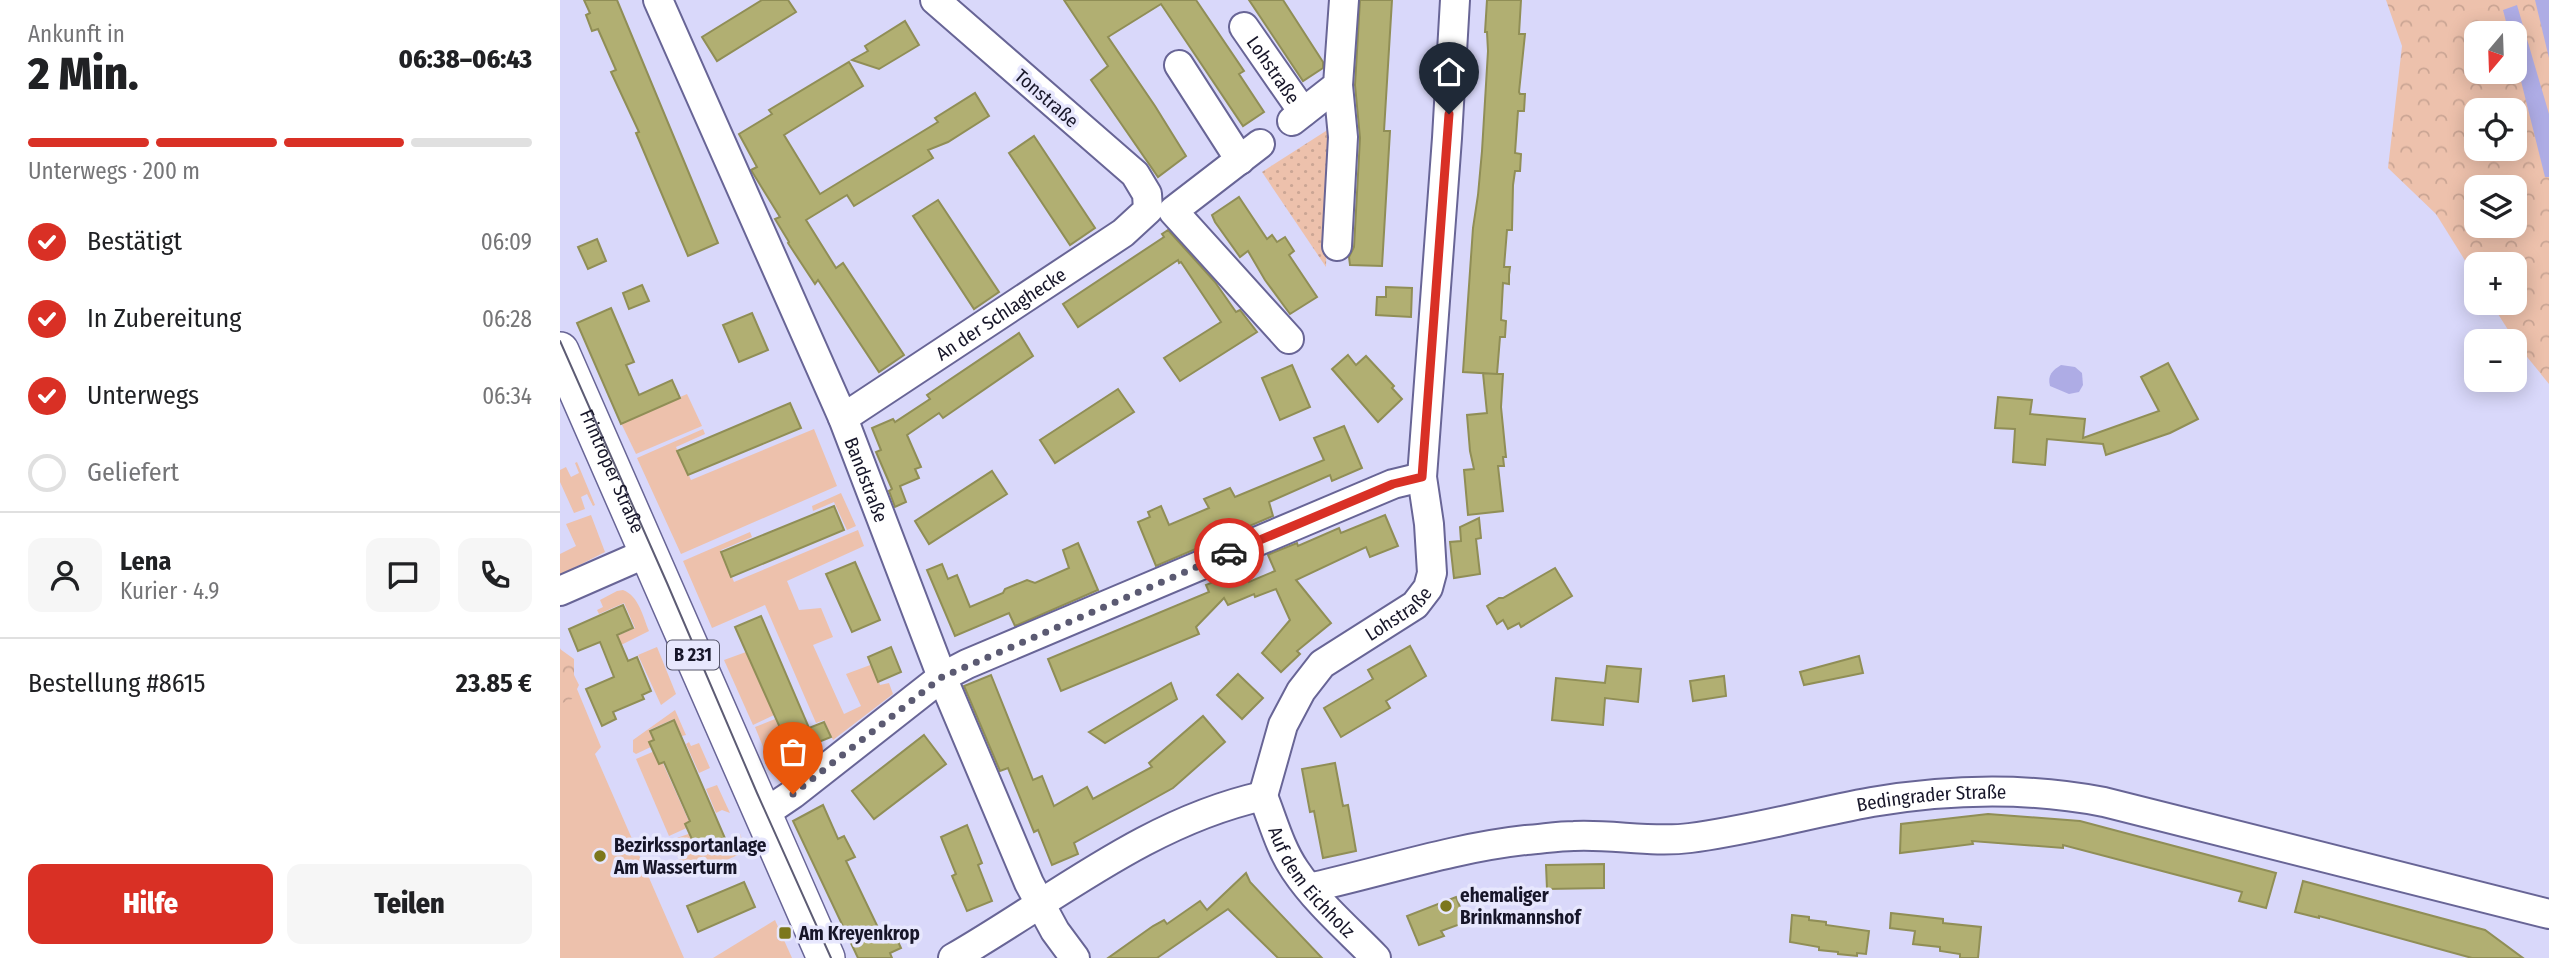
<!DOCTYPE html>
<html lang="de">
<head>
<meta charset="utf-8">
<style>
	:root { --surface:#fff; --page:#f6f6f6; --text:#202124; --muted:#757577; --line:#e0e0e0; --accent:#d93025 }
	body { margin:0; font-family:"Fira Sans Condensed",sans-serif; background:var(--page); color:var(--text); height:100vh; display:flex; flex-direction:column; font-size:26px; white-space:nowrap }
	* { box-sizing:border-box; margin:0 }
	p { font-size:23px; color:var(--muted) }
	.icon { flex:none; width:38px; height:38px; fill:none; stroke:currentColor; stroke-width:2; stroke-linecap:round; stroke-linejoin:round }
	.map { position:relative; flex:1; overflow:hidden }
	.drawer { display:flex; flex-direction:column; background:var(--surface); width:560px }
	.drawer>* { flex:none }
	.needle { width:46px; rotate:199deg }
	.fabs { position:absolute; left:1904px; top:21px; display:grid; gap:14px }
	.fabs a { display:grid; place-items:center; width:63px; height:63px; border-radius:14px; background:var(--surface); box-shadow:0 4px 18px #0003; font-size:35px }
	.pin { position:absolute; display:grid; place-items:center; width:60px; height:60px; color:#fff; margin:-72px -30px; border-radius:50% 50% 50% 0; rotate:-45deg; box-shadow:0 0 7px #0007 }
	.pin .icon { rotate:45deg }
	.courier { position:absolute; display:grid; place-items:center; width:70px; height:70px; margin:-35px; border:5px solid #d93025; border-radius:50%; background:#fff; color:#222; box-shadow:0 2px 9px #0007 }
	.summary em { font-style:normal; font-weight:800 }
	.summary div { display:flex; flex-direction:column-reverse }
	.summary { display:flex; align-items:center; justify-content:space-between; height:119px; padding:0 28px }
	h1 { font-size:46px; font-weight:800; line-height:52px }
	.bar { display:grid; grid-template-columns:repeat(4,1fr); gap:10px 7px; align-content:center; height:84px; padding:0 28px }
	.bar i { height:9px; border-radius:5px; background:var(--line) }
	.bar .selected { background:var(--accent) }
	.bar p { grid-column:span 4 }
	.line { display:flex; align-items:center; gap:18px; padding:0 28px; border-top:2px solid var(--line) }
	.line div { flex:1 }
	.round { display:grid; place-items:center; flex:none; width:74px; height:74px; border-radius:14px; background:var(--page) }
	ol { padding:0 28px; list-style:none }
	li { display:flex; align-items:center; gap:21px; height:77px }
	li p { margin-inline-start:auto }
	li .icon { padding:7px; border-radius:50%; background:var(--accent); color:#fff; stroke-width:4 }
	li:last-child { color:var(--muted) }
	li i { width:38px; height:38px; border:4px solid var(--line); border-radius:50% }
	.button { display:flex; gap:14px; margin-top:auto; padding:14px 28px }
	.button a { flex:1; height:80px; border-radius:14px; background:var(--accent); color:#fff; font-size:28px; font-weight:800; line-height:80px; text-align:center }
	.button a+a { background:var(--page); color:var(--text) }
	main { display:flex; flex:1; min-height:0 }
	.map>svg:first-child { display:block }
</style>
</head>
<body>
<main>
<section class="drawer">
<div class="summary"><div><h1>2 Min.</h1><p>Ankunft in</p></div><em>06:38–06:43</em></div>
<div class="bar"><i class="selected"></i><i class="selected"></i><i class="selected"></i><i></i><p>Unterwegs · 200 m</p></div>
<ol>
<li><svg class="icon" aria-label="check" viewBox="0 0 24 24"><path d="M5 12l5 5 9-10"/></svg>Bestätigt<p>06:09</p></li>
<li><svg class="icon" aria-label="check" viewBox="0 0 24 24"><path d="M5 12l5 5 9-10"/></svg>In Zubereitung<p>06:28</p></li>
<li><svg class="icon" aria-label="check" viewBox="0 0 24 24"><path d="M5 12l5 5 9-10"/></svg>Unterwegs<p>06:34</p></li>
<li><i></i>Geliefert</li>
</ol>
<div class="line" style="height:126px"><a class="round"><svg class="icon" aria-label="person" viewBox="0 0 24 24"><circle cx="12" cy="8" r="4"/><path d="M4 21q1-7 8-7t8 7"/></svg></a><div><b>Lena</b><p>Kurier · 4.9</p></div><a class="round"><svg class="icon" aria-label="chat" viewBox="0 0 24 24"><path d="M4 5h16v11H9l-5 4z"/></svg></a><a class="round"><svg class="icon" aria-label="phone" viewBox="0 0 24 24"><path d="M5 4h4l2 5-3 2q2 4 5 5l2-3 5 2v4C11 20 4 13 5 4z"/></svg></a></div>
<div class="line" style="height:91px"><div>Bestellung #8615</div><b>23.85 €</b></div>
<div class="button"><a>Hilfe</a><a>Teilen</a></div>
</section>
<div class="map">
<svg width="1989" height="958" viewBox="0 0 1989 958">
	<defs>
		<pattern id="forest-crowns" width="20" height="18" patternUnits="userSpaceOnUse" patternTransform="scale(1.75)"><rect width="20" height="18" fill="#edc1ac"/><path d="M2 6a3 3 0 1 1 6 0M12 15a3 3 0 1 1 6 0" fill="none" stroke="#caa594"/></pattern>
		<pattern id="park-dots" width="8" height="8" patternUnits="userSpaceOnUse" patternTransform="scale(1.75)"><rect width="8" height="8" fill="#edc1ac"/><path d="M2 2h.1M6 6h.1" fill="none" stroke="#caa594" stroke-width="1.8" stroke-linecap="round"/></pattern>
	</defs>
	<rect width="100%" height="100%" fill="#d9d8fa"/>
	<g fill="#edc1ac">
		<polygon points="127,394 142,426 76,454 61,423"/>
		<polygon points="143,429 145,434 116,447 131,480 254,429 277,486 121,554 77,458"/>
		<polygon points="17,462 35,505 33,506 27,494 21,497 25,509 14,513 0,482 0,470 6,467 11,477 19,473 15,463"/>
		<polygon points="281,493 296,526 287,530 274,502 253,511 252,506"/>
		<polygon points="31,515 45,552 0,575 0,554 16,546 6,524"/>
		<polygon points="298,530 304,546 227,581 239,610 261,608 273,637 253,645 284,714 301,706 286,674 313,664 320,685 329,683 333,694 273,740 264,720 256,723 205,605 152,628 123,561 190,532 192,537 161,550 174,582"/>
		<path d="M 63,590 C 79,596 83,617 89,631 L 51,650 L 43,642 L 75,628 L 64,603 L 39,614 L 37,610 L 43,607 L 40,600 L 57,591 Z"/>
		<polygon points="97,647 116,694 101,705 78,655"/>
		<polygon points="0,648 41,747 35,754 124,958 0,958"/>
		<polygon points="186,652 214,715 193,725 164,660"/>
		<polygon points="115,710 126,735 122,736 114,719 89,730 95,745 76,754 73,752 73,740"/>
		<polygon points="215,719 224,738 242,730 250,758 220,780 214,774 195,727"/>
		<polygon points="129,742 131,746 139,743 150,768 139,773 126,744"/>
		<polygon points="97,750 131,826 109,836 76,759"/>
		<polygon points="157,785 170,813 162,810 156,813 146,789"/>
		<polygon points="134,832 144,854 169,842 169,840 180,834 187,851 135,874 123,869 111,840"/>
		<polygon points="215,920 232,958 153,958"/>
	</g>
	<g fill="url(#forest-crowns)" fill-rule="evenodd">
		<path d="M 1826,0 L 1989,0 L 1989,384 L 1959,347 L 1931,303 L 1955,303 L 1955,264 L 1916,264 L 1916,278 L 1876,214 L 1828,168 L 1842,46 ZM 1916,33 L 1955,33 L 1955,72 L 1916,72 ZM 1916,110 L 1955,110 L 1955,149 L 1916,149 ZM 1916,187 L 1955,187 L 1955,226 L 1916,226 Z"/>
		<polygon points="0,649 14,659 14,675 19,685 12,699 0,704"/>
	</g>
	<polygon fill="url(#park-dots)" points="769,129 766,267 702,172"/>
	<g fill="#aeace5">
		<polygon points="1975,0 1989,0 1989,58"/>
		<polygon points="1957,5 1989,114 1989,177 1985,177 1955,57 1955,33 1949,33 1943,10"/>
		<path d="M 1501,365 L 1515,367 L 1522,373 L 1523,385 L 1519,392 L 1509,394 L 1490,386 C 1487,375 1493,370 1501,365 Z"/>
	</g>
	<g fill="#b1af72" stroke="#908e56" stroke-width="2">
		<polygon points="24,0 57,0 158,243 128,256 76,133 79,132 51,72 56,70 38,29 32,31 26,15 30,13"/>
		<polygon points="202,0 228,0 236,12 157,61 142,37"/>
		<polygon points="504,0 636,0 684,71 679,74 704,112 683,126 601,4 548,37 595,106 626,156 598,177 531,80 548,66"/>
		<polygon points="689,0 723,0 763,62 763,68 743,81"/>
		<polygon points="800,0 832,0 824,131 830,131 822,266 790,265 789,257 794,247 800,138 795,85"/>
		<polygon points="927,0 961,0 959,34 965,34 959,92 960,94 965,94 964,111 958,111 955,153 961,154 960,171 955,171 953,185 952,230 947,230 944,267 950,267 949,275 949,284 943,283 941,320 946,321 945,337 940,337 937,374 943,374 941,407 946,457 943,457 944,466 938,466 943,511 908,515 904,470 914,469 910,451 907,415 927,413 923,373 937,374 903,372 913,228 918,195 922,151 928,51 927,32 925,32"/>
		<polygon points="345,21 359,45 319,69 292,60 308,51 305,46"/>
		<polygon points="289,62 303,86 224,135 260,194 378,122 375,118 415,93 429,116 388,142 368,150 373,158 294,206 287,195 246,220 276,268 283,263 344,355 319,372 258,280 255,284 228,243 229,242 215,219 220,217 191,170 197,167 179,134 212,114 209,110"/>
		<polygon points="474,136 535,228 510,245 449,153"/>
		<polygon points="679,197 707,239 712,235 717,242 725,237 734,251 729,255 757,297 730,314 705,280 688,251 680,257 655,222 652,215"/>
		<polygon points="378,200 439,292 414,309 353,216"/>
		<polygon points="608,230 655,282 676,312 680,310 697,332 620,381 604,358 661,322 621,262 619,263 618,260 518,327 503,304 604,237 602,234"/>
		<polygon points="37,239 46,261 28,269 18,247"/>
		<polygon points="82,285 89,301 69,309 63,293"/>
		<polygon points="826,287 852,288 851,317 816,315 817,297 826,297"/>
		<polygon points="51,308 74,362 66,365 79,395 112,380 120,398 61,424 17,323"/>
		<polygon points="192,313 208,350 179,362 163,325"/>
		<polygon points="459,333 473,356 383,418 379,413 347,435 361,467 355,469 359,478 340,486 346,502 335,507 329,491 332,489 316,452 321,450 312,428 333,419 335,422 370,399 367,395"/>
		<polygon points="788,355 796,365 806,356 834,386 832,388 842,399 818,422 772,369"/>
		<polygon points="1608,363 1638,419 1610,433 1546,455 1543,444 1487,439 1485,465 1453,462 1455,429 1435,428 1438,397 1472,400 1470,414 1525,419 1523,438 1599,411 1581,377"/>
		<polygon points="732,365 750,407 720,420 702,378"/>
		<polygon points="558,389 574,412 495,463 480,440"/>
		<polygon points="230,403 241,428 128,475 117,451"/>
		<polygon points="784,426 802,468 772,481 770,475 709,502 713,516 596,566 578,522 590,517 588,512 601,506 609,525 649,508 644,499 670,488 675,497 764,460 754,438"/>
		<polygon points="432,471 447,494 369,544 355,521"/>
		<polygon points="274,506 284,530 171,577 161,552"/>
		<polygon points="825,515 838,546 810,557 806,547 736,580 771,623 737,651 740,654 721,672 702,653 730,620 716,589 695,597 694,594 668,605 664,598 636,627 639,634 501,691 488,659 649,592 646,585 683,569 689,582 715,571 708,555 712,553 737,543 738,546 779,528 781,533"/>
		<polygon points="919,518 921,538 916,539 920,574 894,578 890,542 901,541 900,527"/>
		<polygon points="518,543 538,590 455,626 449,613 395,636 367,570 382,564 388,579 397,575 410,607 443,593 445,589 467,580 475,583 509,568 503,550"/>
		<polygon points="295,562 320,620 292,632 266,574"/>
		<polygon points="995,568 1012,596 961,627 959,623 948,629 943,620 937,624 927,606 939,598 943,598"/>
		<polygon points="63,605 73,628 57,635 68,661 77,657 91,691 82,695 84,699 53,712 56,719 42,726 26,689 54,677 40,642 18,651 9,629"/>
		<polygon points="201,616 249,728 264,722 271,737 249,746 242,731 225,739 175,627"/>
		<polygon points="850,646 866,676 826,701 830,708 781,737 764,708 813,679 808,670"/>
		<polygon points="331,647 341,672 318,682 308,657"/>
		<polygon points="1299,656 1303,673 1244,685 1240,672"/>
		<polygon points="1047,666 1081,669 1078,702 1045,698 1043,725 992,720 996,678 1045,683"/>
		<polygon points="678,674 703,698 682,719 657,695"/>
		<polygon points="431,675 473,780 482,776 494,806 527,787 533,799 592,767 589,763 643,716 665,742 613,788 514,843 518,854 492,865 478,830 474,832 448,768 440,771 404,686"/>
		<polygon points="1164,676 1166,696 1133,701 1130,681"/>
		<polygon points="611,683 617,699 545,743 529,732"/>
		<polygon points="114,720 167,843 144,853 139,844 135,846 125,824 130,821 104,762 99,764 89,742 94,740 90,731"/>
		<polygon points="364,735 386,764 314,819 292,791"/>
		<polygon points="775,763 783,806 788,805 796,851 763,858 754,811 750,812 742,769"/>
		<polygon points="263,805 278,839 284,836 295,857 286,861 323,938 334,933 341,948 330,953 332,958 298,958 233,821"/>
		<polygon points="1428,814 1520,821 1716,873 1706,908 1679,901 1682,892 1503,845 1503,848 1412,841 1413,844 1340,853 1341,824"/>
		<polygon points="407,825 422,863 418,865 432,901 407,911 392,876 396,874 381,837"/>
		<polygon points="1044,864 1044,888 987,889 986,865"/>
		<polygon points="686,873 690,882 762,958 718,958 668,909 597,958 548,958 593,926 604,920 607,924 640,901 647,910"/>
		<polygon points="1743,881 1925,930 1963,958 1912,958 1759,916 1759,918 1735,912"/>
		<polygon points="184,882 195,907 138,932 127,906"/>
		<polygon points="896,897 906,922 881,931 884,936 859,945 847,916"/>
		<polygon points="1331,913 1383,919 1383,923 1421,927 1418,958 1400,958 1400,954 1380,951 1380,947 1353,944 1355,931 1330,928"/>
		<polygon points="1232,915 1249,917 1249,920 1266,922 1266,925 1309,931 1306,954 1297,953 1297,956 1278,954 1278,952 1259,950 1259,947 1230,942"/>
	</g>
	<g fill="none" stroke-linecap="round" stroke-linejoin="round">
		<g stroke="#686596" stroke-width="32">
			<g id="minor">
				<path id="s1" d="M 98,0 L 283,418 L 382,677 L 469,883 L 495,931 L 515,958"/>
				<path id="s2" d="M 684,27 L 743,112"/>
				<polyline points="619,65 680,160"/>
				<polyline points="732,121 778,85 784,0"/>
				<polyline points="700,144 613,211 729,339"/>
				<polyline points="777,246 783,137 778,85"/>
				<path id="s3" d="M 283,418 L 563,233 L 588,210 L 587,194 L 575,174 L 375,0"/>
				<polyline points="0,591 89,552"/>
				<path id="s4" d="M 703,796 L 723,725 L 741,691 L 762,664 L 855,605 L 868,588 L 872,573 L 869,524 L 862,477 L 887,138 L 895,0"/>
				<path id="s5" d="M 703,796 C 713,821 720,848 735,870 C 757,903 789,930 816,958"/>
				<polyline points="202,815 233,794 382,677 407,664 833,484 862,477"/>
				<path id="s6" d="M 749,888 C 821,872 893,848 966,840 C 982,839 998,836 1014,836 C 1052,834 1092,843 1130,838 C 1192,830 1251,813 1312,802 C 1389,789 1467,787 1544,802 L 1989,914"/>
				<path d="M 393,958 C 494,900 586,822 703,796"/>
			</g>
		</g>
		<g stroke="#686596" stroke-width="40">
			<g id="major">
				<path id="s7" d="M 0,351 L 266,958"/>
			</g>
		</g>
		<use href="#minor" stroke="#fff" stroke-width="28"/>
		<use href="#major" stroke="#fff" stroke-width="37"/>
		<polyline stroke="#5d5c74" stroke-width="2" points="0,341 107,583 197,793 271,958"/>
	</g>
	<g fill="none" stroke-linecap="round" stroke-linejoin="round">
		<polyline stroke="#5b5a72" stroke-width="7" stroke-dasharray="0 12.6" points="233,794 382,677 669,553"/>
		<polyline stroke="#d93025" stroke-width="9" points="669,553 833,484 862,477 889,114"/>
	</g>
	<g fill="#7c771c" stroke="#e7e7fd" stroke-width="2.5">
		<circle cx="40" cy="856" r="7"/>
		<circle cx="886" cy="906" r="7"/>
		<rect x="218" y="926" width="14" height="14" rx="3.5"/>
	</g>
	<g text-anchor="middle" stroke-width="7" stroke-linejoin="round" paint-order="stroke">
		<rect fill="#e7e7fd" stroke="#555569" stroke-width="2" x="107" y="640.5" width="52" height="29" rx="5"/>
		<g font-size="18" font-weight="bold" fill="#171629">
			<text x="133" y="661">B 231</text>
		</g>
		<g font-size="19" fill="#171629" stroke="#e7e7fd">
			<text dy="7" stroke="none"><textPath href="#s2" startOffset="52">Lohstraße</textPath></text>
			<text transform="translate(487 98) rotate(41)" y="7">Tonstraße</text>
			<text dy="7" stroke="none"><textPath href="#s3" startOffset="189">An der Schlaghecke</textPath></text>
			<text dy="7" stroke="none"><textPath href="#s7" startOffset="131">Frintroper Straße</textPath></text>
			<text dy="7" stroke="none"><textPath href="#s1" startOffset="523">Bandstraße</textPath></text>
			<text dy="7" stroke="none"><textPath href="#s4" startOffset="238">Lohstraße</textPath></text>
			<text dy="7" stroke="none"><textPath href="#s6" startOffset="632">Bedingrader Straße</textPath></text>
			<text dy="7" stroke="none"><textPath href="#s5" startOffset="100">Auf dem Eichholz</textPath></text>
		</g>
		<g font-size="19" font-weight="bold" fill="#171629" stroke="#e7e7fd" text-anchor="start">
			<text x="54" y="852">Bezirkssportanlage<tspan x="54" dy="22">Am Wasserturm</tspan></text>
			<text x="900" y="902">ehemaliger<tspan x="900" dy="22">Brinkmannshof</tspan></text>
			<text x="239" y="940">Am Kreyenkrop</text>
		</g>
	</g>
</svg>
<div class="fabs">
<a><svg class="needle" viewBox="-14 -14 28 28"><path d="M0-13l5 13h-10z" fill="#e53935"/><path d="M0 13l5-13h-10z" fill="#757577"/></svg></a>
<a><svg class="icon" aria-label="locate" viewBox="0 0 24 24"><circle cx="12" cy="12" r="6"/><path d="M12 2v4M12 18v4M2 12h4M18 12h4"/></svg></a>
<a><svg class="icon" aria-label="layers" viewBox="0 0 24 24"><path d="M12 4l9 5-9 5-9-5zM3 14l9 5 9-5"/></svg></a>
<a>+</a>
<a>−</a>
</div>
<div class="pin" style="left:233px;top:794px;background:#ea580c"><svg class="icon" aria-label="bag" viewBox="0 0 24 24"><path d="M5 8h14l-1 12H6zM9 8a3 3 0 0 1 6 0"/></svg></div>
<div class="pin" style="left:889px;top:114px;background:#1f2937"><svg class="icon" aria-label="home" viewBox="0 0 24 24"><path d="M3 11l9-7 9 7M6 9v11h12V9"/></svg></div>
<div class="courier" style="left:669px;top:553px"><svg class="icon" aria-label="car" viewBox="0 0 24 24"><path d="M5 17H2v-5l4-1 3-4h7l3 4 3 1v5h-3M9 17h6M6 11h13"/><circle cx="7" cy="17" r="2"/><circle cx="17" cy="17" r="2"/></svg></div>
</div>
</main>
</body>
</html>
